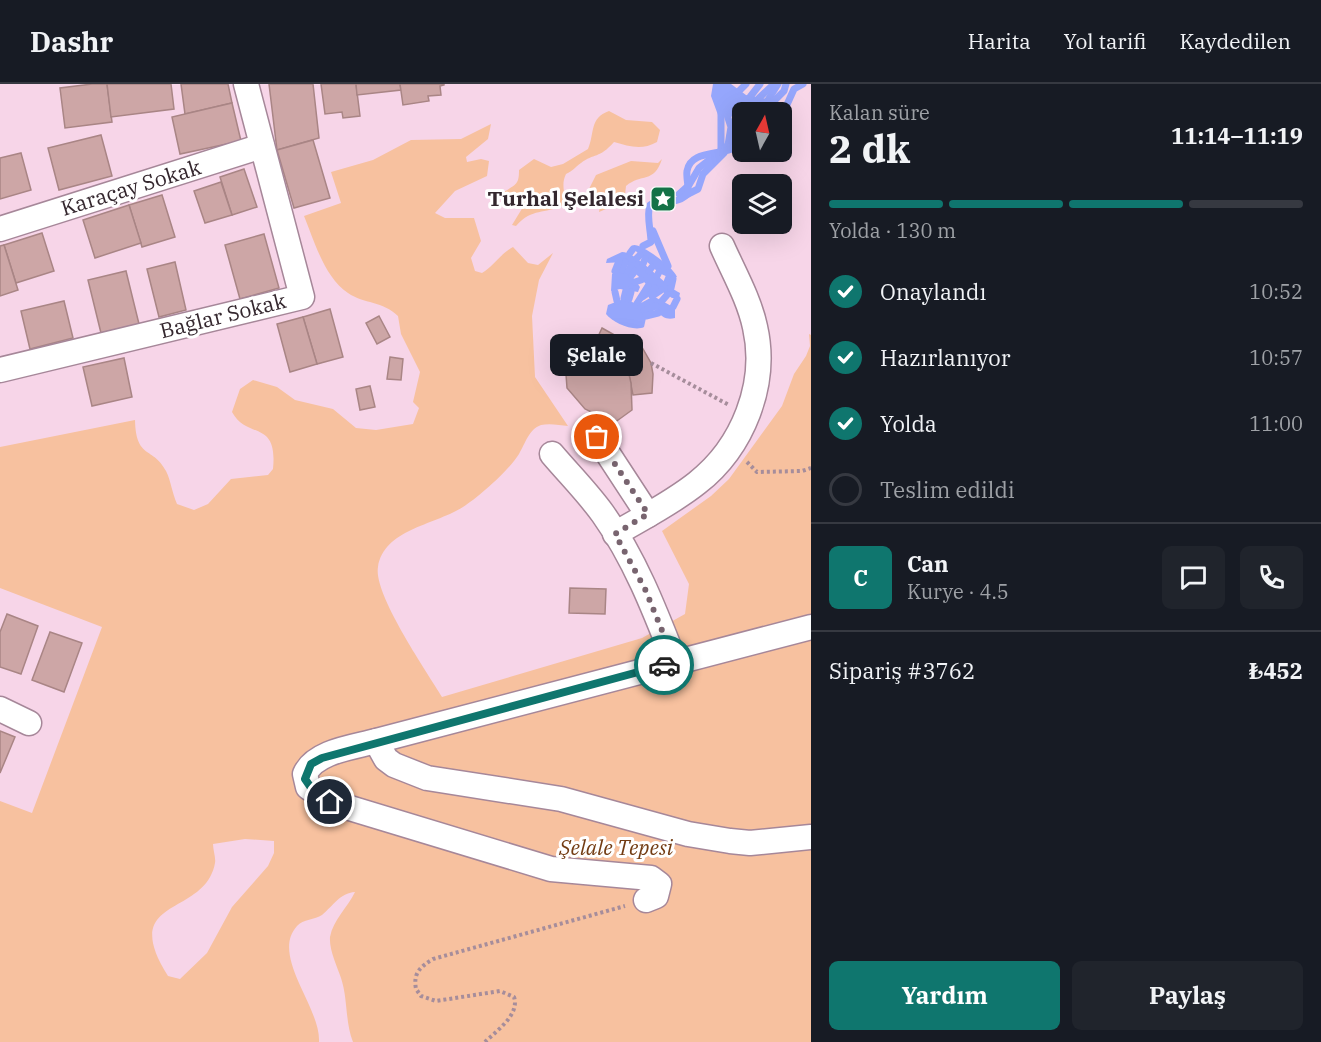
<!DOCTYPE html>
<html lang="tr">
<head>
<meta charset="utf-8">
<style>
	:root { --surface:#171b24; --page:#20242c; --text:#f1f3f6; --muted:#9ea1a6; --line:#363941; --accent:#0f766e }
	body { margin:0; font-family:"IBM Plex Serif",serif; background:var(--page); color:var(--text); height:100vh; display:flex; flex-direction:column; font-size:22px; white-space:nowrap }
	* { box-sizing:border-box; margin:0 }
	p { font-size:20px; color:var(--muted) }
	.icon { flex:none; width:33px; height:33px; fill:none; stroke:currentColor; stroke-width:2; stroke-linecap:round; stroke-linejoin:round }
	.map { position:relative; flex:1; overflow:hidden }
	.drawer { display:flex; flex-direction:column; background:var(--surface); width:510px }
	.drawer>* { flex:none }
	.needle { width:39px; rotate:8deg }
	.fabs { position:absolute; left:732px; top:18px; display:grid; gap:12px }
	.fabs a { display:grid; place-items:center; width:60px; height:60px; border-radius:9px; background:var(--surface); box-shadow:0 6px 24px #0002; font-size:30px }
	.pin { position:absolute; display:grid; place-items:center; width:51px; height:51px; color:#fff; margin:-26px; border:3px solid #fff; border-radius:50%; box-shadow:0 2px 6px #0007 }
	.courier { position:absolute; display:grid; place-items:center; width:60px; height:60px; margin:-30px; border:4px solid #0f766e; border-radius:50%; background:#fff; color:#222; box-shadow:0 2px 8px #0007 }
	.bubble { position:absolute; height:42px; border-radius:9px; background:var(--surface); box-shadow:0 6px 24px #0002; font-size:20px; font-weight:700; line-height:42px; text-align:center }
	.headline em { font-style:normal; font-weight:700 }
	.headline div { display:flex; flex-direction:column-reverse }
	.headline { display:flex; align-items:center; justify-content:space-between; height:102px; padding:0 18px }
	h1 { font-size:39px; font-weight:700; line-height:45px }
	.bar { display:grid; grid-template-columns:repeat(4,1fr); gap:9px 6px; align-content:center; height:72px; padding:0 18px }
	.bar i { height:8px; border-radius:4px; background:var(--line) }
	.bar .active { background:var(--accent) }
	.bar p { grid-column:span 4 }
	.line { display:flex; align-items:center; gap:15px; padding:0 18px; border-top:2px solid var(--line) }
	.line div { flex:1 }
	.round { display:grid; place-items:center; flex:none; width:63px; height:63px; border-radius:9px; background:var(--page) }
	ol { padding:0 18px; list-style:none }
	li { display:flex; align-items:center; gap:18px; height:66px }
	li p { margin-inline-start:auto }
	li .icon { padding:6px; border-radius:50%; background:var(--accent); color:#fff; stroke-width:4 }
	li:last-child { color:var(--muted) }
	li i { width:33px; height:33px; border:3px solid var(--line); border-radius:50% }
	.primary-button { display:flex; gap:12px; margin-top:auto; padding:12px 18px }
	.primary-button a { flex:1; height:69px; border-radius:9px; background:var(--accent); color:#fff; font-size:24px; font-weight:700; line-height:69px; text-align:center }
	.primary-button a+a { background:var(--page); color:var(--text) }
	header { display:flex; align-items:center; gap:36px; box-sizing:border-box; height:84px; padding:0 30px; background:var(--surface); border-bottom:2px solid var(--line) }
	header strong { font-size:28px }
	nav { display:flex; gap:33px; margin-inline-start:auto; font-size:21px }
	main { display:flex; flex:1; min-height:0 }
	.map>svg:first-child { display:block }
</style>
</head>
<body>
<header>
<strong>Dashr</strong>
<nav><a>Harita</a><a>Yol tarifi</a><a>Kaydedilen</a></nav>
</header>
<main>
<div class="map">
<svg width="811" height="958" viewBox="0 0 811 958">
	<rect width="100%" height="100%" fill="#f7d5e8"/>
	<g fill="#f7c19f" fill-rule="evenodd">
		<path d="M 609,27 L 626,36 L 652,38 L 660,46 L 657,58 C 641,67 629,62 614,58 C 599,75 594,69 581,79 C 575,83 573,87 566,90 C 560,102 567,110 563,121 C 544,131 533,123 516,142 L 512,141 L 523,123 L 520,118 L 503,115 L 504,108 C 516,100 519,101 519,86 L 534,75 L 551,83 L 563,80 L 588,65 C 595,49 589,34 609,27 Z"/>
		<path d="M 491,40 L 488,55 L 466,73 L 467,78 L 481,75 L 489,77 L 487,92 L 455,107 L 435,129 L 445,134 L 474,134 L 481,157 L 471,174 L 475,187 L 482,189 C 494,182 500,170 513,163 L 528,179 L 538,181 L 553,169 L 539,196 L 532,232 L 535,293 L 568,342 C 560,341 549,339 541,341 C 529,345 525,360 519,370 C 510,385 479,413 463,423 C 435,441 384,445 378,483 C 373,510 427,588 442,613 L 642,554 L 685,530 L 689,500 L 662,447 L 711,412 L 729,395 L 782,322 L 794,290 L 806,272 L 810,262 L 809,250 L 811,251 L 811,958 L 353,958 C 345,938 348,915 341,894 C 337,882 329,866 330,853 C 333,836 348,823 355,808 C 340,809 333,822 322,831 C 315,836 303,835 297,842 C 270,872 321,923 319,958 L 0,958 L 0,717 L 32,729 L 102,543 L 0,504 L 0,363 L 135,336 C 136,376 153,362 166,387 C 171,397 172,409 177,420 L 194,426 L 208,420 L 231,395 L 268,391 L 273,385 C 278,335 247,356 232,328 L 240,305 L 253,296 L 277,303 L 295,316 L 333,325 L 356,344 L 376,346 L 413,340 L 419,324 L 413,318 L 420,288 L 401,250 L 398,232 C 383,217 364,220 348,209 C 324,193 314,156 304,132 L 341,119 L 331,88 L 373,76 L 411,56 L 461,55 ZM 245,755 L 274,757 L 274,769 L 268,782 L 232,823 L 207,869 L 180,895 L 168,892 C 117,811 205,834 215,779 C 216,774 213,766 213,760 Z"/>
		<path d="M 662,75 C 654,100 641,89 626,102 L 625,111 L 631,115 L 631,121 L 613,122 L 599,128 L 601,118 L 588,107 L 596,91 L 631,77 L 658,79 Z"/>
	</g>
	<g fill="#95a6fc">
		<polygon points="713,0 731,0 746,11 773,16 781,20 786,30 782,33 782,28 742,28 742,34 718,31 711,12"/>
		<path d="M 634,161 C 644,161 674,184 677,193 C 658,197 646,172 631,164 Z"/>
		<path d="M 622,168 C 637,168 664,201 680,209 L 679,214 L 672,214 L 658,205 L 648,202 L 624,178 L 606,179 L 607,175 Z"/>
		<polygon points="619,185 629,188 640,203 638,208 620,205 611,207 612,190"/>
		<path d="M 653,212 L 675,224 L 675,234 C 661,238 657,225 649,216 Z"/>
		<path d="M 626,214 L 643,225 L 646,234 L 644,243 C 634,248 613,239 606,230 L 608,221 Z"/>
	</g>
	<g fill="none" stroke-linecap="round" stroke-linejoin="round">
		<g stroke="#95a6fc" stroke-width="7">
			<polyline points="739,7 746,0"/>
			<polyline points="750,13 760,0"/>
			<polyline points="759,14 774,0"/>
			<polyline points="768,16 778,0"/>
			<polyline points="774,17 784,7 786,0"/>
			<polyline points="785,25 794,5 803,0"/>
			<polyline points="732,47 738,33"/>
			<polyline points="730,59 742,37"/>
			<polyline points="721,67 721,30"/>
			<polyline points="679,110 689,101 699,84 728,61 731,43 727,31"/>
			<polyline points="688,110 698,105 703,90 724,69"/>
			<polyline points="653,147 668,182"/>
			<path d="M 643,162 L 651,158 C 651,147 646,131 650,121 L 660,115 C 672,117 678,119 688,110 C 689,102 686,94 687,87 C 691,62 731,75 742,57"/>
			<polyline points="630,169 633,165"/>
			<polyline points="637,174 640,171"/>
			<polyline points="643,180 645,175"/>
			<polyline points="622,186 625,178"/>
			<polyline points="615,187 619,177"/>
			<polyline points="628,187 631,182"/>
			<polyline points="649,187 652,183"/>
			<polyline points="632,191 635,187"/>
			<polyline points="657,192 659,188"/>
			<polyline points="635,198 641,196"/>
			<polyline points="667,198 669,193"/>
			<polyline points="671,204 673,195"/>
			<polyline points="615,208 617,217"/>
			<polyline points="652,212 661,206"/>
			<polyline points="642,213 655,204"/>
			<polyline points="624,214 626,206"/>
			<polyline points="629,215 631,208"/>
			<polyline points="661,218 667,211"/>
			<polyline points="636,221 648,202"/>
			<polyline points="641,223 650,218"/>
			<polyline points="673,223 677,215"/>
			<polyline points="644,227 656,222"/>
			<polyline points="646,232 658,229"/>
		</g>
	</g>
	<g fill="#cda6a6" stroke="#a98585" stroke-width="1.5">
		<polygon points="92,0 107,0 112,38 65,44 60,4"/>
		<polygon points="107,0 171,0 174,25 111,33"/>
		<polygon points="181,0 228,0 232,19 185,30"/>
		<polygon points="269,0 313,0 319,54 277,66"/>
		<polygon points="321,0 356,0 360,32 343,34 342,28 325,30"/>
		<polygon points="356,0 400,0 401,6 357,11"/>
		<polygon points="400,0 444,0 444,1 440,2 441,11 428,12 429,17 403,21"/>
		<polygon points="232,19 241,57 180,70 172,33"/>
		<polygon points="101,51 112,92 59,106 48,64"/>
		<polygon points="313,56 330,114 294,124 277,66"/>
		<polygon points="21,69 31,106 0,115 0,74"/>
		<polygon points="244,85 257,123 232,131 220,93"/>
		<polygon points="221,98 232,131 205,139 194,107"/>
		<polygon points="162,111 175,153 142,163 129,121"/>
		<polygon points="129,121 141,159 95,174 83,136"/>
		<polygon points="42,149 54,187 16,199 4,161"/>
		<polygon points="264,150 279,204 240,215 225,161"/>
		<polygon points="4,161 18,206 0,212 0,162"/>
		<polygon points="175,178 186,226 159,233 147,185"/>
		<polygon points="126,187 139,240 101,249 88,196"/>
		<polygon points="64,217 73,254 30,265 21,227"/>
		<polygon points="330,225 343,273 317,280 303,233"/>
		<polygon points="379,232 390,253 377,260 366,239"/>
		<polygon points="303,233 317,280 290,288 277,240"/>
		<polygon points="602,244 625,257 639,258 651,279 653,290 652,309 633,311 628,286 617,271 596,257"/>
		<polygon points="596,257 617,271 628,286 631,299 632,326 614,339 585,325 567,304 565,277"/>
		<polygon points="390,273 403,275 401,296 387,295"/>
		<polygon points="124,274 132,313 92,322 83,283"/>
		<polygon points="370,302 375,323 360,326 356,305"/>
		<polygon points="570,504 606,505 605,530 569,529"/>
		<polygon points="7,530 38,542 21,590 0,583 0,548"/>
		<polygon points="50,548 82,559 64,608 32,596"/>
		<polygon points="0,647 15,653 0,689"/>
	</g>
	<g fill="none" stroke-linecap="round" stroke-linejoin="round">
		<g stroke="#a68799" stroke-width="27">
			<g id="minor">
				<polyline points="0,145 262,62"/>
				<polyline points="0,286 302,213 246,0"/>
				<polyline points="597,353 648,431"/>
				<path d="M 552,370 C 569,390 588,409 603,430 C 635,475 655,527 675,578"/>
				<path d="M 615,450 C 642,434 672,419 697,399 C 743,363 768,300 755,243 C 749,215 734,189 722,162"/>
				<polyline points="0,625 29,639"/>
				<polyline points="376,657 386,675 394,681 427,694 561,715 688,750 730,757 750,759 811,753"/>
				<path d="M 646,816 L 656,812 L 659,800 L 651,794 L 551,785 L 330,718 L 308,703 L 305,690 C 315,667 355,663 376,657 L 811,543"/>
			</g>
		</g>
		<g stroke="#a68d9b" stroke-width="4" stroke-dasharray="3 3" stroke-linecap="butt">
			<polyline points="651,279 729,321"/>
			<polyline points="747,378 757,388 802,387 811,384"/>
			<path d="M 485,958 C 496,947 520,931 514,913 L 500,907 L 436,917 L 421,912 L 416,905 C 413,889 420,883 433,875 L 625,822"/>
		</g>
		<use href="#minor" stroke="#fff" stroke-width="24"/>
	</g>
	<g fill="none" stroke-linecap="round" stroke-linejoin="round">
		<polyline stroke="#78646f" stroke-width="6" stroke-dasharray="0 10.8" points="597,353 648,430 615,450 645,505 675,578 664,581"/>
		<polyline stroke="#0f766e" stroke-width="8" points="330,718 316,711 305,695 311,680 322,674 664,581"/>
	</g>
	<defs>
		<g id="sight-square" transform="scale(1.35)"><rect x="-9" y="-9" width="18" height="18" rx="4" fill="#147247" stroke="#fff"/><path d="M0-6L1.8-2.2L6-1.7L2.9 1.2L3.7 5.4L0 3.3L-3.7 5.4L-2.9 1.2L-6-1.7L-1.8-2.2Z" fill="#fff"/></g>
	</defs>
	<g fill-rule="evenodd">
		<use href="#sight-square" x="663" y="115"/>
	</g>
	<g text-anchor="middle" stroke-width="6" stroke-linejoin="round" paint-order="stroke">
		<g font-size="21" fill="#34272e" stroke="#fff">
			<text transform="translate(131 104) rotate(-17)" y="7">Karaçay Sokak</text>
			<text transform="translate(223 232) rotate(-14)" y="7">Bağlar Sokak</text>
		</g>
		<g font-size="21" font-weight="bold" fill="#34272e" stroke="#fff" text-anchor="end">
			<text x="644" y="122">Turhal Şelalesi</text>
		</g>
		<g font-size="21" font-style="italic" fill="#733c13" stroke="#fff">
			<text x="616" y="771">Şelale Tepesi</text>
		</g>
	</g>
</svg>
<div class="fabs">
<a><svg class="needle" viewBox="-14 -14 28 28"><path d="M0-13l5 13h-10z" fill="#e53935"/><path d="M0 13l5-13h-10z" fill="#9ea1a6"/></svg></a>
<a><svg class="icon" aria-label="layers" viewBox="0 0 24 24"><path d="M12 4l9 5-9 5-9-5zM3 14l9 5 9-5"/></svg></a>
</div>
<div class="pin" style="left:597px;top:353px;background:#ea580c"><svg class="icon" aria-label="bag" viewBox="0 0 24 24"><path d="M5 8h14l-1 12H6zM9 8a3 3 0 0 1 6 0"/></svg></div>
<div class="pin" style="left:330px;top:718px;background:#1f2937"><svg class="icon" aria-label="home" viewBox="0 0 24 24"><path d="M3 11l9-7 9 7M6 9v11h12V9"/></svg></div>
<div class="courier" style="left:664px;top:581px"><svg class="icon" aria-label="car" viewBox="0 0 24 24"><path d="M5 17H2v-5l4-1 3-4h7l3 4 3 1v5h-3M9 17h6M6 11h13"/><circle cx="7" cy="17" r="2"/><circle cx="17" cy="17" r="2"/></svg></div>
<div class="bubble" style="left:550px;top:250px;width:93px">Şelale</div>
</div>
<section class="drawer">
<div class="headline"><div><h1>2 dk</h1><p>Kalan süre</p></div><em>11:14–11:19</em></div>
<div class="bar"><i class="active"></i><i class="active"></i><i class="active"></i><i></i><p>Yolda · 130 m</p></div>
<ol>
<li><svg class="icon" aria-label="check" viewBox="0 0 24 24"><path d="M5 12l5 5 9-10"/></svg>Onaylandı<p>10:52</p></li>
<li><svg class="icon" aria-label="check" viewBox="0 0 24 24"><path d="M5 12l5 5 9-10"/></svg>Hazırlanıyor<p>10:57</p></li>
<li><svg class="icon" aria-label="check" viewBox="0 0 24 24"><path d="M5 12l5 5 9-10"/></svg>Yolda<p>11:00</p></li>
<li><i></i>Teslim edildi</li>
</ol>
<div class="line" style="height:108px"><b class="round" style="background:var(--accent);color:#fff">C</b><div><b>Can</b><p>Kurye · 4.5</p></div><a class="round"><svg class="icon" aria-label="chat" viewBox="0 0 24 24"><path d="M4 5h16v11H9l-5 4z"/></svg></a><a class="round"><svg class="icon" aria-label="phone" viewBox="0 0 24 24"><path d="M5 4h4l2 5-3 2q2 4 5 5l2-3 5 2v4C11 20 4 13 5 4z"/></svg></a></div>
<div class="line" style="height:78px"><div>Sipariş #3762</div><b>₺452</b></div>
<div class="primary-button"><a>Yardım</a><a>Paylaş</a></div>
</section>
</main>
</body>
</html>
